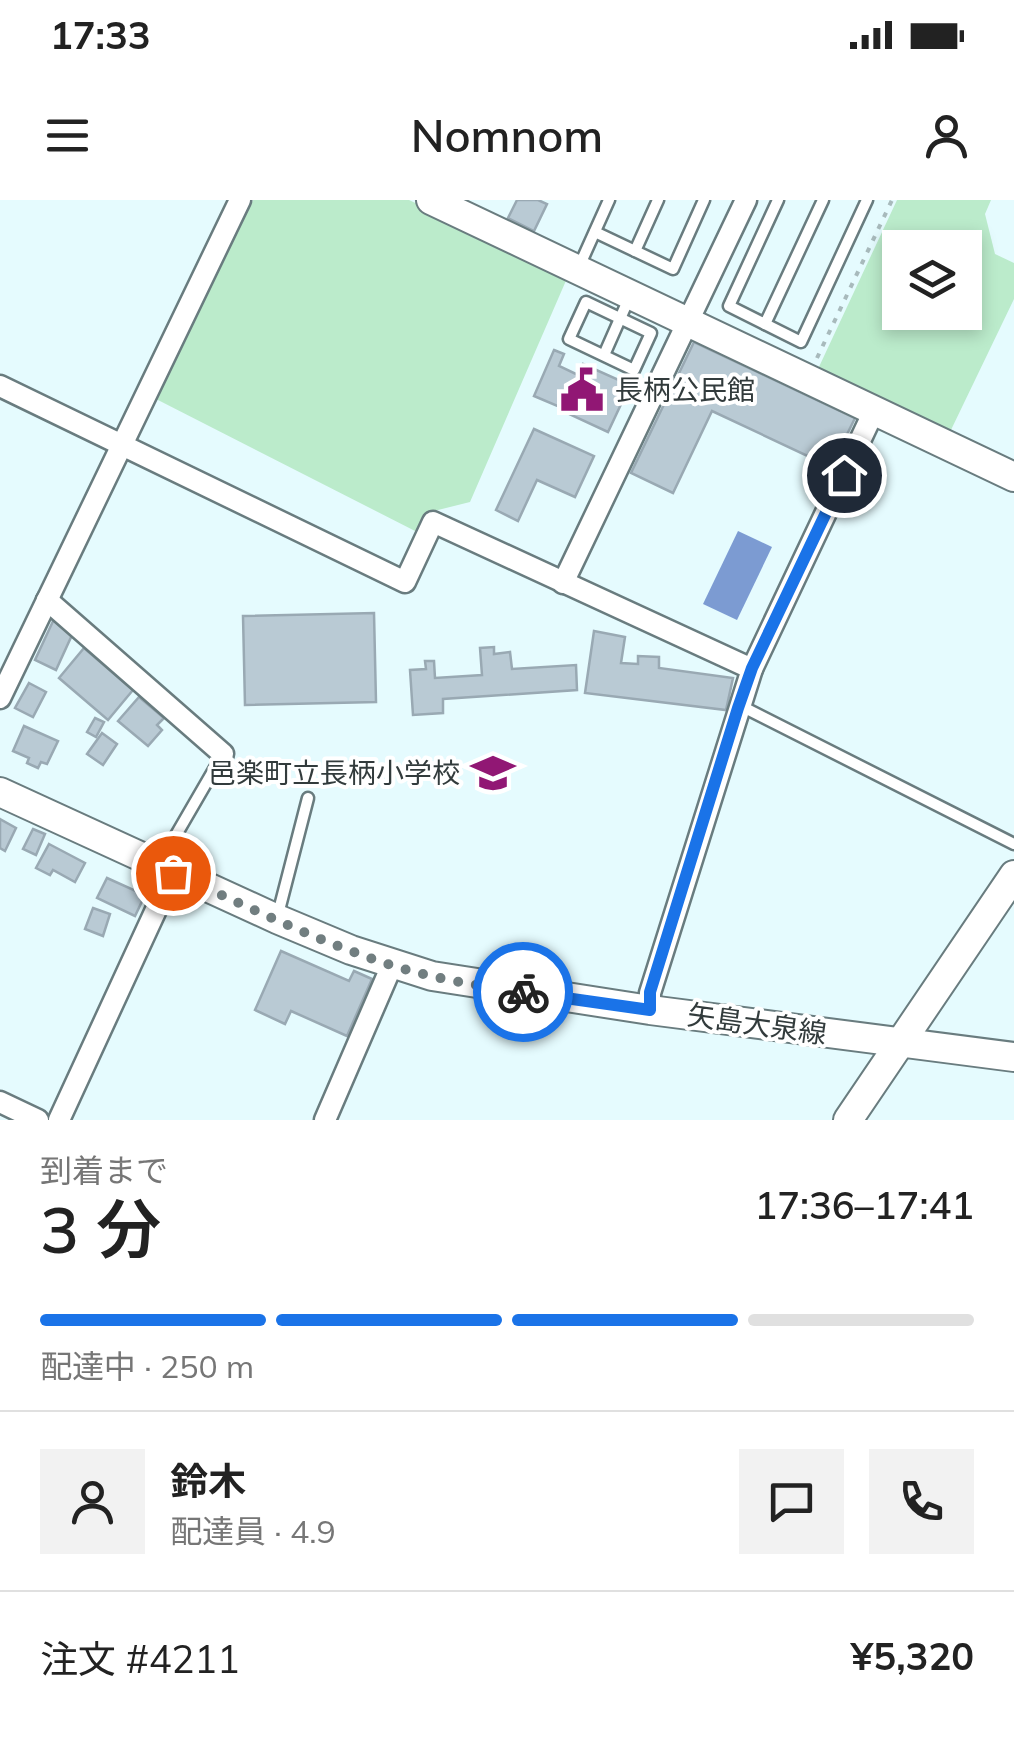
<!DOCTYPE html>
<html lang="ja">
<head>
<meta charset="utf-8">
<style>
	:root { --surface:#fff; --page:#f2f2f2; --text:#222; --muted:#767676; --line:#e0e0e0; --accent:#1a73e8 }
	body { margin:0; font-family:Mulish,"Noto Sans JP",sans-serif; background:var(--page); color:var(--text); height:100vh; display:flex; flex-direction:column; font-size:38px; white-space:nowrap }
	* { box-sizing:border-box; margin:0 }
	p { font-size:32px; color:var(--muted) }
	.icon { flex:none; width:55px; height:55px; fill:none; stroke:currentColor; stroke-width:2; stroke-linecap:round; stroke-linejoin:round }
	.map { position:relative; height:920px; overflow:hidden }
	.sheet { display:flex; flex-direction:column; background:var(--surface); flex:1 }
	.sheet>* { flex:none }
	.buttons { position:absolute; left:882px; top:30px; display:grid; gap:20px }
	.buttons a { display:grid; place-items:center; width:100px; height:100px; border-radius:0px; background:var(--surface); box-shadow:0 5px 15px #0003; font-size:50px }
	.pin { position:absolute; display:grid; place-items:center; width:85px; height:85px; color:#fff; margin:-42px; border:5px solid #fff; border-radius:50%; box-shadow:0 2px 10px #0007 }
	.courier { position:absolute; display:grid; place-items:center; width:100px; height:100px; margin:-50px; border:8px solid #1a73e8; border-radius:50%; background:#fff; color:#222; box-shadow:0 2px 12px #0007 }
	.summary em { font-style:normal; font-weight:600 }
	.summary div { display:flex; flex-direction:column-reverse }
	.summary { display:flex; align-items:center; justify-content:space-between; height:170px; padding:0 40px }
	h1 { font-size:65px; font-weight:600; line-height:75px }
	.bar { display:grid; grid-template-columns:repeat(4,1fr); gap:15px 10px; align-content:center; height:120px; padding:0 40px }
	.bar i { height:12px; border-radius:8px; background:var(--line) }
	.bar .selected { background:var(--accent) }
	.bar p { grid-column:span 4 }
	.line { display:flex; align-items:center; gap:25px; padding:0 40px; border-top:2px solid var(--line) }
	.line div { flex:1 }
	.round { display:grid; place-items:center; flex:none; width:105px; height:105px; border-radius:0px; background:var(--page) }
	.status { display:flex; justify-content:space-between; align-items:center; height:70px; padding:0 50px; background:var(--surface); direction:ltr }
	.status svg { height:28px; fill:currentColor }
	header { display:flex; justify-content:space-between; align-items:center; height:130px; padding:0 40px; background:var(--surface); font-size:45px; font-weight:600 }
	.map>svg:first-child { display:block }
</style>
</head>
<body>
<div class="status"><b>17:33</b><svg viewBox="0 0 49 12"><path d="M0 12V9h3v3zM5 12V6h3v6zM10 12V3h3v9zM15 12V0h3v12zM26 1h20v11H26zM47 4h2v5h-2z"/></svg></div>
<header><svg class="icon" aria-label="menu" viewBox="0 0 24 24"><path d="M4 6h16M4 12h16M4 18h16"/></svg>Nomnom<svg class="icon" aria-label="person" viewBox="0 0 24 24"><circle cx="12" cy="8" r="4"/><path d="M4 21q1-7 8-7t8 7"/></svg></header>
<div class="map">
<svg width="1014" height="920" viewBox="0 0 1014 920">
	<rect width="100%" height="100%" fill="#e5fbfe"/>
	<g fill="#bbebcb" fill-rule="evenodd">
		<polygon points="253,0 409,0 568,76 470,302 430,312 419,333 156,199"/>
		<path d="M 897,0 L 991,0 L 985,14 L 995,54 L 1014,63 L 1014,99 L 950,232 L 818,169 ZM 900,48 L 965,48 L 965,112 L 900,112 Z"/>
	</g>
	<polygon fill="#7c9bd2" points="738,331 772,347 737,420 703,404"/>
	<g fill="#b9cad4" stroke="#99a9b3" stroke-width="2.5">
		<polygon points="517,0 538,0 547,4 534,31 508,18"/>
		<polygon points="694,142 855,218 831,267 712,211 673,293 631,273"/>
		<polygon points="554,150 564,154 559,166 578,175 583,164 630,185 608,232 569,214 575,202 567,198 562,208 534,196"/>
		<polygon points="534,229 594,256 575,297 537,280 518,321 496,310"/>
		<polygon points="374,413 376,502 245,505 243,416"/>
		<polygon points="54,419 72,435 56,470 35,460"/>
		<polygon points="594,431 625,437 621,463 638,464 638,456 659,457 659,468 733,478 726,510 585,493"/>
		<polygon points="494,447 494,454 510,452 512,469 576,465 577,490 443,499 443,513 413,515 410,470 426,469 425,461 434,461 435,478 482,475 480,448"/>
		<polygon points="84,448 133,490 108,520 59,478"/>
		<polygon points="29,483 46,492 33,517 15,508"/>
		<polygon points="139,497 164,518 157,525 162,530 148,546 118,521"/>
		<polygon points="95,518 104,522 96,537 87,532"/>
		<polygon points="24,526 58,541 47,564 41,562 38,568 27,563 29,558 13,551"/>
		<polygon points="102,533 117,544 103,565 87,554"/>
		<polygon points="0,619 16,628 5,651 0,648"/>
		<polygon points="33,629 45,634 36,655 23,649"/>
		<polygon points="49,644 85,663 75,682 53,670 50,675 36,668"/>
		<polygon points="107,678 145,695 135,716 97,698"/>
		<polygon points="93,708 110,714 103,736 85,729"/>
		<polygon points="281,751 349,781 354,771 372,779 347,836 291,811 285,824 255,810"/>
	</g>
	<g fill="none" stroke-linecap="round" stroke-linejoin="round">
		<g stroke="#697c7f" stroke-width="15">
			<g id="lane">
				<polyline points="778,0 729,106 765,124 823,0"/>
				<polyline points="595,32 673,69 704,0"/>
				<polyline points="635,51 658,0"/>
				<polyline points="578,69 609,0"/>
				<polygon points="586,102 651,133 634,170 569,139"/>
				<polyline points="765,124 801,142 867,0"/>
				<polyline points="604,155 630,96"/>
				<polyline points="739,505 1014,644"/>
				<polyline points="161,661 223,554"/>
				<polyline points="277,718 308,598"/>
			</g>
		</g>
		<g stroke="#697c7f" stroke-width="25">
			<g id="street">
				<polyline points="0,186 405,382 433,322 752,469"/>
				<polyline points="563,383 746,0"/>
				<polyline points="47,400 223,554"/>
				<polyline points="0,498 240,0"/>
				<polyline points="650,810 650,793 752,469 874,211"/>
				<polyline points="0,902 38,920"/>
				<polyline points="59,920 173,673"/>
				<polyline points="325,920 392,765"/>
			</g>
		</g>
		<g stroke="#697c7f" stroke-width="32">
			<g id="secondary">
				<polyline points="431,0 1014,277"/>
				<polyline points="0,592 277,719 351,750 432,776 650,810 1014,857"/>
				<polyline points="848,920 1014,675"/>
			</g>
		</g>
		<polyline stroke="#a8babc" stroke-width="4" stroke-dasharray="5 8" stroke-linecap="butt" points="817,158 892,0"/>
		<use href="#lane" stroke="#fff" stroke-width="10"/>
		<use href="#street" stroke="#fff" stroke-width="20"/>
		<use href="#secondary" stroke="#fff" stroke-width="28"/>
	</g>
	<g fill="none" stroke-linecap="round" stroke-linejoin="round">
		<path stroke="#717e80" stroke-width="10" stroke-dasharray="0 18" d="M 173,673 C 245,705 318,742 394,766 C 436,779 479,786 523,792"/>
		<polyline stroke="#1a73e8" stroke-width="12" points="523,792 650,810 650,792 738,508 752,468 844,275"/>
	</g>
	<defs>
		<g id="civic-bare" transform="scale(3.45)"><path d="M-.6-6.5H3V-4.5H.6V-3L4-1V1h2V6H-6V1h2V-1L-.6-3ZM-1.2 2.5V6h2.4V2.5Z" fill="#911774" stroke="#fff" stroke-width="2.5" paint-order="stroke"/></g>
		<g id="school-bare" transform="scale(3.45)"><path d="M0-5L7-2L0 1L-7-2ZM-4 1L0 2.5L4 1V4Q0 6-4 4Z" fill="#911774" stroke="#fff" stroke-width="2.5" paint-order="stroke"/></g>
	</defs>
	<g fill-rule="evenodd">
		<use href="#civic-bare" x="582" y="190"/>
		<use href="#school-bare" x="493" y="573"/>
	</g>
	<g text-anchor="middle" stroke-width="8" stroke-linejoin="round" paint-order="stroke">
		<g font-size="28" fill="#323b3c" stroke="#fff" text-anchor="start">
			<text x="615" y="200">長柄公民館</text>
			<text x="460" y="583" text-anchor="end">邑楽町立長柄小学校</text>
		</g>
		<g font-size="28" fill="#323b3c" stroke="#fff">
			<text transform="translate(757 824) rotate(8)" y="10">矢島大泉線</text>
		</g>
	</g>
</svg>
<div class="buttons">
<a><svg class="icon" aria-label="layers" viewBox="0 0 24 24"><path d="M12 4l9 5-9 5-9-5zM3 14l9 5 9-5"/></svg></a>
</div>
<div class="pin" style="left:173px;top:673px;background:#ea580c"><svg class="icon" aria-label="bag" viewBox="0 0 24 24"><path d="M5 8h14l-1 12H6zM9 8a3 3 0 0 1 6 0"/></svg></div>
<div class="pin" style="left:844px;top:275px;background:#1f2937"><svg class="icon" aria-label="home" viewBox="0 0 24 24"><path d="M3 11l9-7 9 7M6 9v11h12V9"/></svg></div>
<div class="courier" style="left:523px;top:792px"><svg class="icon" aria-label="bike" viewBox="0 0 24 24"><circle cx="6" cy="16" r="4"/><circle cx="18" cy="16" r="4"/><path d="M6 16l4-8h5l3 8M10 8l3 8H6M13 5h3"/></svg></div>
</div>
<section class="sheet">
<div class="summary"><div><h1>3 分</h1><p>到着まで</p></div><em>17:36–17:41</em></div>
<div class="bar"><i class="selected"></i><i class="selected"></i><i class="selected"></i><i></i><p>配達中 · 250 m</p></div>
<div class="line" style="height:180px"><a class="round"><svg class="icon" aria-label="person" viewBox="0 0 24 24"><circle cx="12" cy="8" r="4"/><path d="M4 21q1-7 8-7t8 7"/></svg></a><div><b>鈴木</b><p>配達員 · 4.9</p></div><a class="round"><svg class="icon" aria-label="chat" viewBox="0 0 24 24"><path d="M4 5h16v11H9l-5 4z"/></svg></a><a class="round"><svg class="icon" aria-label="phone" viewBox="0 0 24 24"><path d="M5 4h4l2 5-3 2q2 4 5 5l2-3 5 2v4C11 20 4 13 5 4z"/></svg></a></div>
<div class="line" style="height:130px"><div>注文 #4211</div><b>¥5,320</b></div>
</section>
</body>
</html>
